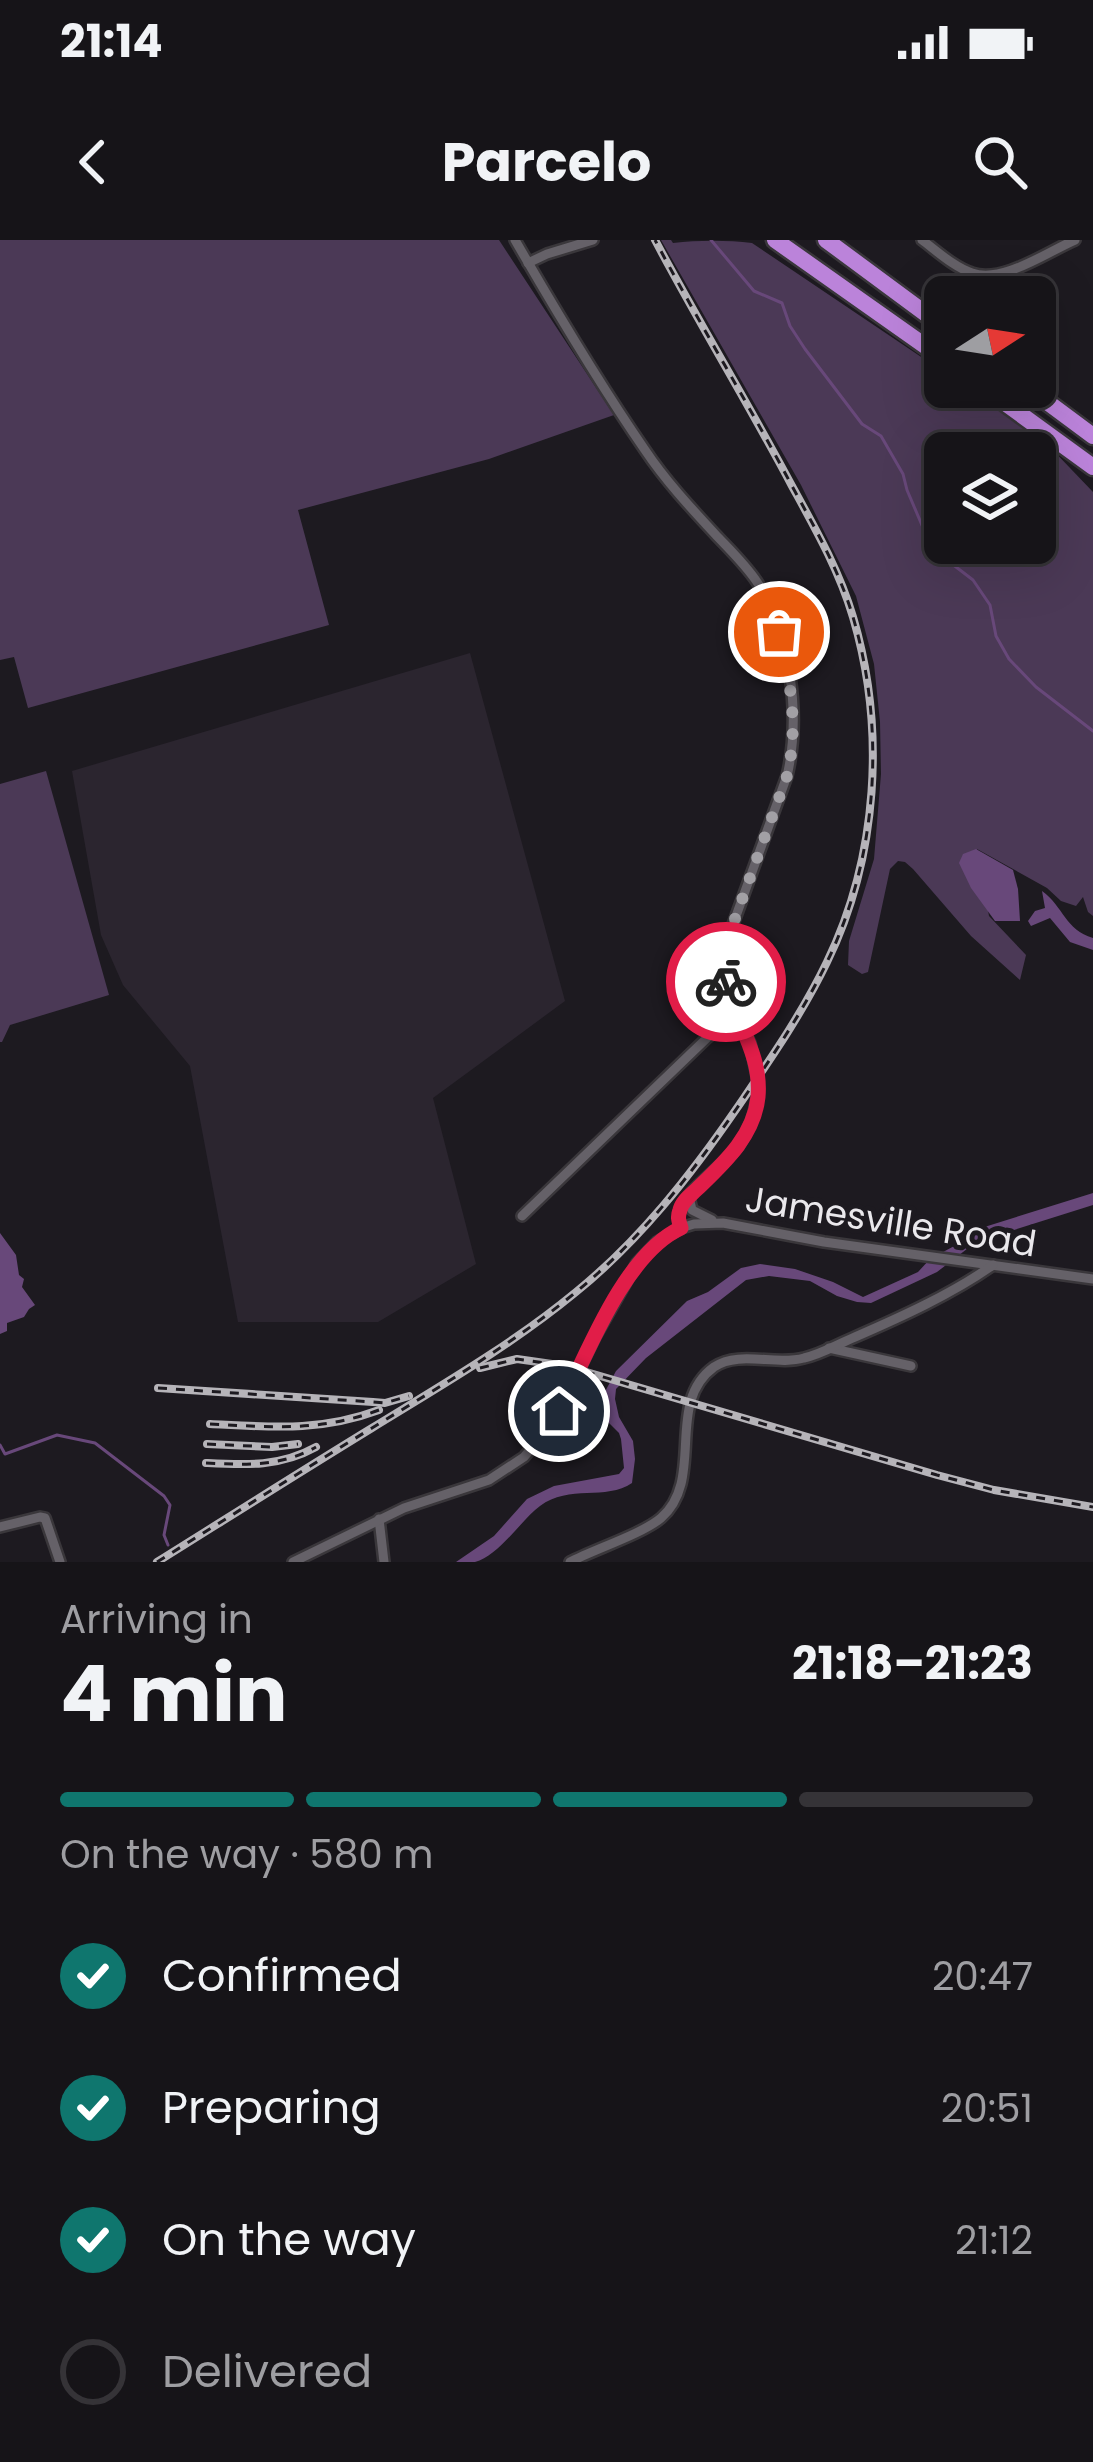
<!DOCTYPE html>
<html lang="en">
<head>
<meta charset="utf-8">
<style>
	:root { --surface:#161418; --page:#1f1d21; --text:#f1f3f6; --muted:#9e9ea2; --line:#353337; --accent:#0f766e }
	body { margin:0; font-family:Poppins,sans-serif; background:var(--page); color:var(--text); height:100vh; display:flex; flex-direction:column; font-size:45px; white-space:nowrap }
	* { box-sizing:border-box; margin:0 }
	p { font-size:39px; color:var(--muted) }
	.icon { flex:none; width:66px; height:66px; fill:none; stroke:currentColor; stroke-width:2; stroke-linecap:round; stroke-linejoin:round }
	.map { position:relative; height:1322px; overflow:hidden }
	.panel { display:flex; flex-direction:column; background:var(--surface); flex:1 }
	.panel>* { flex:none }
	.needle { width:78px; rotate:78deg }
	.tools { position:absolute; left:924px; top:36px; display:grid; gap:24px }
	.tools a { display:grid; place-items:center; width:132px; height:132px; border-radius:18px; background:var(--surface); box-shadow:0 12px 48px #0002,0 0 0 3px var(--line); font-size:60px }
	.pin { position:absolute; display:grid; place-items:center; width:102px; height:102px; color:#fff; margin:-51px; border:6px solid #fff; border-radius:50%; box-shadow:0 3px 12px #0007 }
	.courier { position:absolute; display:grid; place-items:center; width:120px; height:120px; margin:-60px; border:9px solid #e11d48; border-radius:50%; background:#fff; color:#222; box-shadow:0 3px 15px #0007 }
	.summary em { font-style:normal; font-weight:700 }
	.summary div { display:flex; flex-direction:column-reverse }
	.summary { display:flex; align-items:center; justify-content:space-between; height:204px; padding:0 60px }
	h1 { font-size:78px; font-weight:700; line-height:90px }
	.bar { display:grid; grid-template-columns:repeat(4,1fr); gap:18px 12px; align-content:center; height:144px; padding:0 60px }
	.bar i { height:15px; border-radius:9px; background:var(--line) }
	.bar .on { background:var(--accent) }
	.bar p { grid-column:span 4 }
	ol { padding:0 60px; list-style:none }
	li { display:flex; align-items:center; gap:36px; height:132px }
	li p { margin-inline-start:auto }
	li .icon { padding:12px; border-radius:50%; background:var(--accent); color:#fff; stroke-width:4 }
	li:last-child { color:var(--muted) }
	li i { width:66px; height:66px; border:6px solid var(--line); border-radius:50% }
	.status { display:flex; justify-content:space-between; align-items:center; height:84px; padding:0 60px; background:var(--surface); direction:ltr }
	.status svg { height:33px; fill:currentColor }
	header { display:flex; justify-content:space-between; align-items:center; height:156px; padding:0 60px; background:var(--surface); font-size:54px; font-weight:700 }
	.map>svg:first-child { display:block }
</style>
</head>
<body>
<div class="status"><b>21:14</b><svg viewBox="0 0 49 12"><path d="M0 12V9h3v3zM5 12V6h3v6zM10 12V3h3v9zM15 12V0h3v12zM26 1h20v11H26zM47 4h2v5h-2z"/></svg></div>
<header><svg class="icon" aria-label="back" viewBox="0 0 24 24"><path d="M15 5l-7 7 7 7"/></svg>Parcelo<svg class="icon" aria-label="search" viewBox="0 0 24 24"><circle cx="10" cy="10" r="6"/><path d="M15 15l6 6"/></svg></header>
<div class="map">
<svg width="1093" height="1322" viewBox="0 0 1093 1322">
	<rect width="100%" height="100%" fill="#1d1a20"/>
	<polygon fill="#2b252f" points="470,413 565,761 433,858 476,1024 378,1082 238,1082 190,826 123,745 101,695 72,531"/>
	<g fill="#4b3956" fill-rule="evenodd">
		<polygon points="0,0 499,0 614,175 489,219 298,270 329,385 28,468 14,417 0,420"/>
		<path d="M 661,0 L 671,0 L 673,3 C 698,0 728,0 752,3 L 945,133 L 945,147 L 966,147 L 988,162 L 1048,205 L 1093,252 L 1093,676 L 1088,672 L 1083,657 L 1076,666 L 1061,661 L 1047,648 L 977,609 L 989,676 L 1026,715 L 1020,740 L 971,696 L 913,629 L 905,622 L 898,621 L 890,629 L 868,732 L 862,734 L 848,725 L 849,701 L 874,619 L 881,534 L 880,482 L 874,424 L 856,356 L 801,245 ZM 945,213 L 1035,213 L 1035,303 L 945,303 Z"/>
		<polygon points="46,531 109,755 10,785 2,802 0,802 0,544"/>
	</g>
	<g fill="#68487a">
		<polygon points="976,609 1013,630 1018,649 1020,681 995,681 971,648 959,623 963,614"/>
		<path d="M 1042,651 C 1064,667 1065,690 1093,698 L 1093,710 L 1070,702 L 1050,678 L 1031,686 L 1028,681 L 1035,671 L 1045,668 Z"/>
		<path d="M 1093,953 L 1093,965 L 976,1002 L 937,1032 L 871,1063 L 857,1062 L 837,1056 L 810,1041 L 769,1036 L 746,1040 L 646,1118 L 616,1149 L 615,1159 L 619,1177 L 633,1201 L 635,1219 L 632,1243 C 606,1261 569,1244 540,1266 C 521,1280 499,1316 475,1322 C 469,1322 463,1322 456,1322 L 494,1296 L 527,1259 L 554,1246 L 619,1234 L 624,1228 L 621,1199 L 619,1193 L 602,1176 L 600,1161 L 616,1131 L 687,1061 L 708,1052 L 741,1028 L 760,1024 L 795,1029 L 833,1042 L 863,1057 L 918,1032 L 930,1019 L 958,1004 L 978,989 Z"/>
		<polygon points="0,993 16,1015 19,1035 24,1039 22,1047 35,1065 29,1069 24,1077 7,1083 7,1091 0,1094"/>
	</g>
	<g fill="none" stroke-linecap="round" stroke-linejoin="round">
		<g stroke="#68487a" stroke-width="3">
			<polyline points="711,0 754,51 782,63 790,86 805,109 862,184 881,196 903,234 907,250 924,290 937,302 943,317 973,340 990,365 996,396 1009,419 1036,447 1093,491"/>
			<polyline points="0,1205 5,1214 57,1195 95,1203 164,1256 170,1265 164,1295 168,1305"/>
		</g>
		<g stroke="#3a373b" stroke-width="14">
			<g id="minor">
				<path d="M 515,0 C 556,71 598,142 645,210 C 665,240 690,267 715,294 C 729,309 745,324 757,342 C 791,393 801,477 787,536 L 728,698 C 720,738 733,767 750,803"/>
				<path d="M 922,0 C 938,12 954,27 972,33 C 1002,44 1047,12 1075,0"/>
				<polyline points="528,23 547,14 593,0"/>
				<polyline points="689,957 692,970 712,980"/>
				<polyline points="522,976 708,797 737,776"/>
				<path d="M 681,988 C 679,981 677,977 680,969 C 685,952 726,924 739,905 C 752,886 758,864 758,841"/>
				<polyline points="829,1108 911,1126"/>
				<polyline points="379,1279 384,1322"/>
				<polyline points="0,1287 40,1277 45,1278 60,1322"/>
				<polyline points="293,1322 404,1268 489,1240 524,1217 547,1190 559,1171 596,1095 637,1023 657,1002 681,988 694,984 723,983 824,1002 1093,1039"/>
				<path d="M 570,1322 C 595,1309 642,1294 661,1278 C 706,1239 664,1163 714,1127 C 739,1110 776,1126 804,1118 C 822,1114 838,1104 855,1097 C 901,1077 952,1054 993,1025"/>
			</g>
		</g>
		<g stroke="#3a373b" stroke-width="21">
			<g id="highway">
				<polyline points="775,0 945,120"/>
				<polyline points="826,0 945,88"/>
				<polyline points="983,147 1093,227"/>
				<polyline points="1027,147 1093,196"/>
			</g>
		</g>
		<use href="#minor" stroke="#656168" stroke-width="9"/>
		<use href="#highway" stroke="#bb83da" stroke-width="16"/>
		<g stroke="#b6b4b9" stroke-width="8">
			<g id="rail">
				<polyline points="480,1128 517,1119 566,1126 937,1235 994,1250 1093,1267"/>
				<polyline points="158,1148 373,1162 385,1163 409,1156"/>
				<path d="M 210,1184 C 271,1187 320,1192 379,1170"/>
				<polyline points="207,1204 272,1207 298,1204"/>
				<path d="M 206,1223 C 246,1225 280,1227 316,1207"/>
				<path d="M 157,1322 C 229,1277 300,1232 372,1188 C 442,1145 513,1104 576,1052 C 639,1001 691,935 737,868 C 769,821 802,774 827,722 C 878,617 886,489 853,377 C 839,330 815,288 792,246 C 748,163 699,83 655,0"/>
			</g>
		</g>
		<use href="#rail" stroke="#1d1a20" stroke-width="3" stroke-dasharray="9" stroke-linecap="butt"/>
		<g stroke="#3a373b" stroke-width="14" stroke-linecap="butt">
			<polyline id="minor-bridge" points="750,803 758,841"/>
		</g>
		<use href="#minor-bridge" stroke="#656168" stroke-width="9"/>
	</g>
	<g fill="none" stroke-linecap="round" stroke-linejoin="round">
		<path stroke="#a2a0a5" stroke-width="12" stroke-dasharray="0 21.6" d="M 726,742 L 725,715 L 728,698 L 787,536 C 799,486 790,440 779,392"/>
		<path stroke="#e11d48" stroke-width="15" d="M 559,1171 C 586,1116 624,1014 681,988 C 679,981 677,978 680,970 C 682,961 691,955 697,949 C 724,923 754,896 758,857 C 762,814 735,782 726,742"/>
	</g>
	<g text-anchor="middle" stroke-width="10" stroke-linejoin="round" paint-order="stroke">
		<g font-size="36" fill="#eae8ec" stroke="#1d1a20">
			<text transform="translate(891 981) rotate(9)" y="13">Jamesville Road</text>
		</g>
	</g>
</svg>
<div class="tools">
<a><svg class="needle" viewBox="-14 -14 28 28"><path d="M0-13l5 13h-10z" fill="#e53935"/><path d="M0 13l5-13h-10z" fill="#9e9ea2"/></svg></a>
<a><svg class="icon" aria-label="layers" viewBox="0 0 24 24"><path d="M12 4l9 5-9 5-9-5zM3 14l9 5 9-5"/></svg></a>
</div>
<div class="pin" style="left:779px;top:392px;background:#ea580c"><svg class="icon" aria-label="bag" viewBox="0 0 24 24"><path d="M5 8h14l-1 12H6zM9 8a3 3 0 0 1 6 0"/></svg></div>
<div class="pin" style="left:559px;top:1171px;background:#1f2937"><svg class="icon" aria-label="home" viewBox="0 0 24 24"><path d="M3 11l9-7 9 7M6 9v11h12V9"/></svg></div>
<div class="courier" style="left:726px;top:742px"><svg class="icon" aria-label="bike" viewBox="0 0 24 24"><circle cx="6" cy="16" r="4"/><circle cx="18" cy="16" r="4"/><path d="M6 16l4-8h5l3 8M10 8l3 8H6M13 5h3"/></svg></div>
</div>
<section class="panel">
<div class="summary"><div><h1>4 min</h1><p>Arriving in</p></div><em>21:18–21:23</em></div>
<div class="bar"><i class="on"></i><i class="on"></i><i class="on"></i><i></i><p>On the way · 580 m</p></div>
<ol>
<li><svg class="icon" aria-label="check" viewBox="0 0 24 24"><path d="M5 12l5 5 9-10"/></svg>Confirmed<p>20:47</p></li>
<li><svg class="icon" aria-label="check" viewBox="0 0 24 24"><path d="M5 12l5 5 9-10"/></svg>Preparing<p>20:51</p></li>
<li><svg class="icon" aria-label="check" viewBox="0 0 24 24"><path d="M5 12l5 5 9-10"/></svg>On the way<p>21:12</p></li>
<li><i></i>Delivered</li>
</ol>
</section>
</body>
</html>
